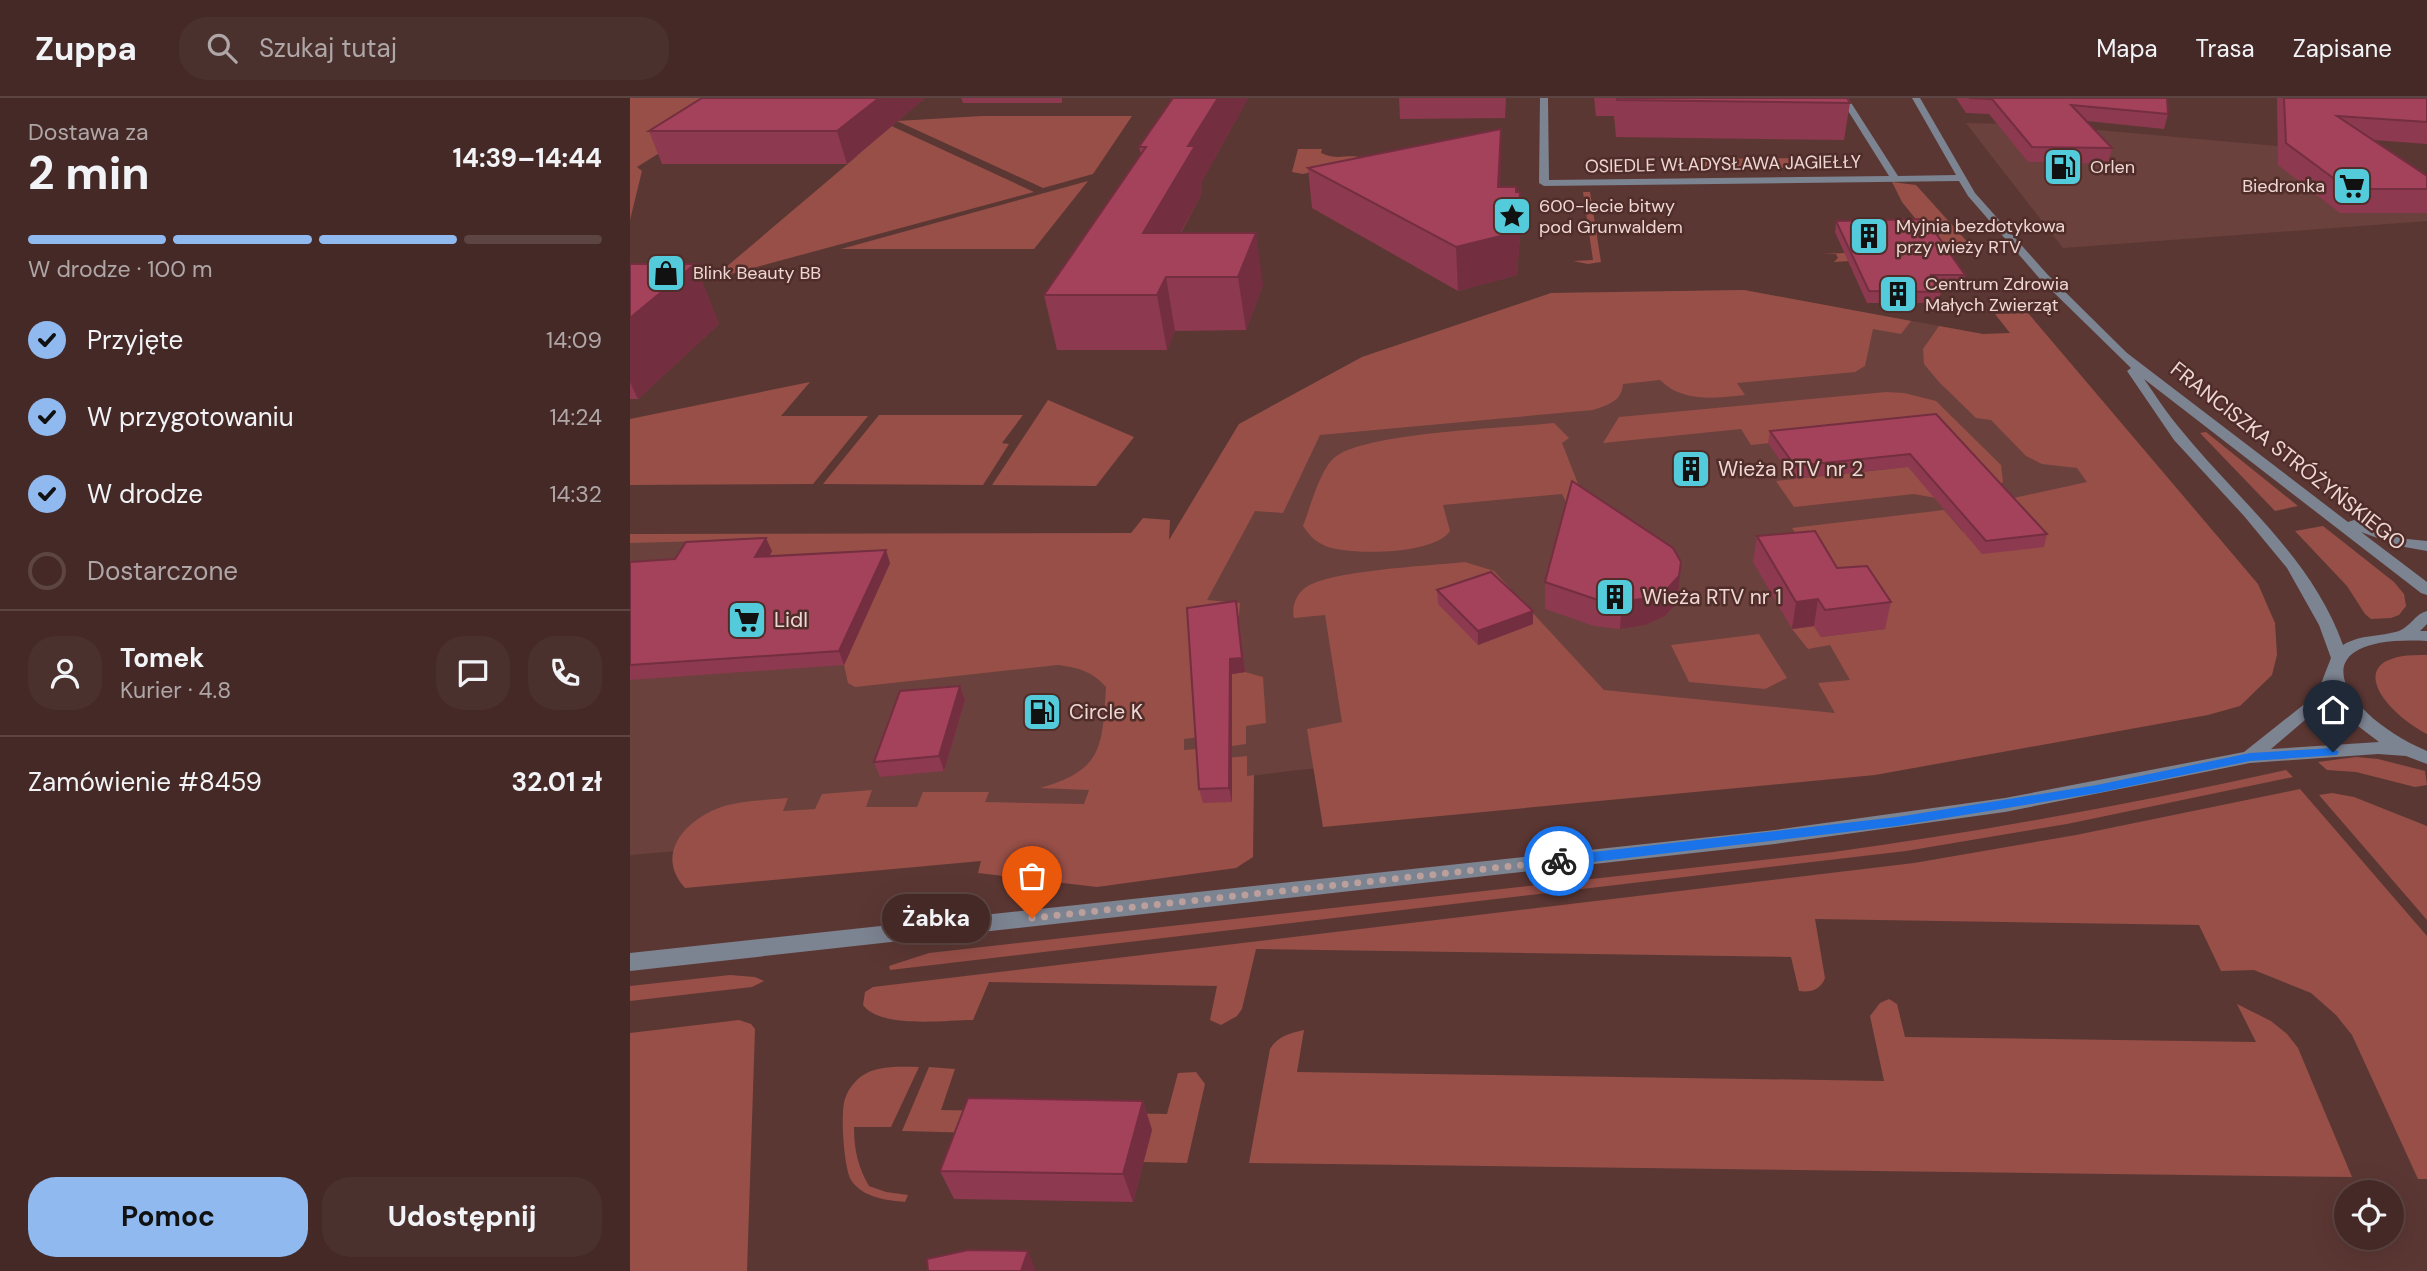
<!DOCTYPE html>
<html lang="pl">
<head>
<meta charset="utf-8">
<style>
	:root { --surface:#442926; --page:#4b312e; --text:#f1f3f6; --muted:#afa6a7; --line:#5c4543; --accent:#90b9f0 }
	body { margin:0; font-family:"DM Sans",sans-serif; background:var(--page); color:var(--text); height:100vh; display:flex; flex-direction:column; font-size:26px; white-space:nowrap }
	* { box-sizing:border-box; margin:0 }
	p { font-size:23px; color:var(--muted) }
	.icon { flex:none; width:38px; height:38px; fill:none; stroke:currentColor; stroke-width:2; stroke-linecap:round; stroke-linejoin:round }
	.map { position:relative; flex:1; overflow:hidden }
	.side { display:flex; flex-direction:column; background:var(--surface); width:630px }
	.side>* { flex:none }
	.fabs { position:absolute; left:1704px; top:1082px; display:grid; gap:14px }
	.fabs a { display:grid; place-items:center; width:70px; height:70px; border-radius:50%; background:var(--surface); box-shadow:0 7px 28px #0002,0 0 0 2px var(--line); font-size:35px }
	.pin { position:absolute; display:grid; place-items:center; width:60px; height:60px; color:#fff; margin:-72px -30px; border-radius:50% 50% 50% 0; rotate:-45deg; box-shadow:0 0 7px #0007 }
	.pin .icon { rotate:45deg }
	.courier { position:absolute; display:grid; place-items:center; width:70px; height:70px; margin:-35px; border:5px solid #1a73e8; border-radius:50%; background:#fff; color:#222; box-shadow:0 2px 9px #0007 }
	.bubble { position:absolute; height:49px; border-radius:24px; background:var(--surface); box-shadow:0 7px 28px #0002,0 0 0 2px var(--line); font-size:23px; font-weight:700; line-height:49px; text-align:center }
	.head em { font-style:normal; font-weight:700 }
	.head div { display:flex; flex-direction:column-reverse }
	.head { display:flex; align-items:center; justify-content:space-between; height:119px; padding:0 28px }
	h1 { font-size:46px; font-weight:700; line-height:52px }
	.bar { display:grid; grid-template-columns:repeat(4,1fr); gap:10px 7px; align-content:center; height:84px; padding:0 28px }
	.bar i { height:9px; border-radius:5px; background:var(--line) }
	.bar .active { background:var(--accent) }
	.bar p { grid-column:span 4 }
	.line { display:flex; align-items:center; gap:18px; padding:0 28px; border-top:2px solid var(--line) }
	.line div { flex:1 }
	.round { display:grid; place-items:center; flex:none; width:74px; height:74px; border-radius:28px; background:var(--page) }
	ol { padding:0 28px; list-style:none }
	li { display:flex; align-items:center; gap:21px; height:77px }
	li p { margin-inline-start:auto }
	li .icon { padding:7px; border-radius:50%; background:var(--accent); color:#111; stroke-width:4 }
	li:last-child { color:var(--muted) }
	li i { width:38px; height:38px; border:4px solid var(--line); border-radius:50% }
	.button { display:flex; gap:14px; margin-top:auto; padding:14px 28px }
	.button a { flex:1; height:80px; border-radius:28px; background:var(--accent); color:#111; font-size:28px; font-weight:700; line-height:80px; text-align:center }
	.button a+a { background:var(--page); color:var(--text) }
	header { display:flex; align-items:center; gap:42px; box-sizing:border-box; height:98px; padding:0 35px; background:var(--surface); border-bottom:2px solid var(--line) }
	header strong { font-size:33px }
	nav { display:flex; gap:38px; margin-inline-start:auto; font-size:24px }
	.search { width:490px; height:63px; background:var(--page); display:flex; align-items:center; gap:18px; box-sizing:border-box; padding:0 24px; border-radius:28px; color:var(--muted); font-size:26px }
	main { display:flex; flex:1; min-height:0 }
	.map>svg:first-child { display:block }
</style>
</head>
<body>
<header>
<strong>Zuppa</strong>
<div class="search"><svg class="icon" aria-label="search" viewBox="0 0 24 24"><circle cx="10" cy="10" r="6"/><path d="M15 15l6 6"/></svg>Szukaj tutaj</div>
<nav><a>Mapa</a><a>Trasa</a><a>Zapisane</a></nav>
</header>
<main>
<section class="side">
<div class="head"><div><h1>2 min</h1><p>Dostawa za</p></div><em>14:39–14:44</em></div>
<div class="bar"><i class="active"></i><i class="active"></i><i class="active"></i><i></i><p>W drodze · 100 m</p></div>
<ol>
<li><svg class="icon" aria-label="check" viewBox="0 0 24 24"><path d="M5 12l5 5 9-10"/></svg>Przyjęte<p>14:09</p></li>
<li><svg class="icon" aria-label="check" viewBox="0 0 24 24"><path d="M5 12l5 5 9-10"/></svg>W przygotowaniu<p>14:24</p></li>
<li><svg class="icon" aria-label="check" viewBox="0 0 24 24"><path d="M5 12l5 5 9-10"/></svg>W drodze<p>14:32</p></li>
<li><i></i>Dostarczone</li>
</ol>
<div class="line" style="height:126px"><a class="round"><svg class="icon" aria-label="person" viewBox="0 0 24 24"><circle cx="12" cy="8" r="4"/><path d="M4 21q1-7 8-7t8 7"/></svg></a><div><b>Tomek</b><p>Kurier · 4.8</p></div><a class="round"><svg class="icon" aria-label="chat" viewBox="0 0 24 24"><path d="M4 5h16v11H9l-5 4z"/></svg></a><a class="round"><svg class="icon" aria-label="phone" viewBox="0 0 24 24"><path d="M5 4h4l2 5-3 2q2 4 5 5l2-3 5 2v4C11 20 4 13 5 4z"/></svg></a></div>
<div class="line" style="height:91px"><div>Zamówienie #8459</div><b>32.01 zł</b></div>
<div class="button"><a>Pomoc</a><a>Udostępnij</a></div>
</section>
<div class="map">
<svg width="1797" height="1173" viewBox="0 0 1797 1173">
	<rect width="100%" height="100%" fill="#5b3733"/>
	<g fill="#6b413d">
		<polygon points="1336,25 1411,27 1738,56 1797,96 1797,123 1433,150"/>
		<polygon points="1114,192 1353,236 1508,454 1495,587 659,673 518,691 517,712 0,757 0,440 540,441 609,326 732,259 921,195"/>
	</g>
	<g fill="#974f48">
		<polygon points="0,0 76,0 47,44 7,69 12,73 0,122"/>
		<polygon points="352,18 502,18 463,76 413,90 267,23"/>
		<polygon points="255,25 404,94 82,181 227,58 183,57 171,66 141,66 156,56"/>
		<path d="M 668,51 L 692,51 L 691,55 C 711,64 718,54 734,61 L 673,76 L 662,74 Z"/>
		<polygon points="1192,60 1197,69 1069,71 1065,61"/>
		<polygon points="458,83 404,151 211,151"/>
		<polygon points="1262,84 1286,87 1342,149 1341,155 1204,164 1208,160 1206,156 1191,156 1310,151 1272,104"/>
		<polygon points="953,94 960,94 971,164 958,166 943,163 963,162"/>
		<path d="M 1114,192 L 1281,223 L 1271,236 L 1243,231 L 1235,268 L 1225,274 L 1107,285 L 1115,297 C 1085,300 1053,305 1030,282 L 993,286 C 992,303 978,307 963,312 L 690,337 L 653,415 L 625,413 L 577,502 L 610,505 L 609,517 L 564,581 L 615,574 L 633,579 L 636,625 L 616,628 L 616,646 L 602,648 L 602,635 L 554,641 L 554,652 L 566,651 L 566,663 L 617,658 L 617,678 L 624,677 L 623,759 L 606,770 L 467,789 L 348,775 L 351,763 L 55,790 C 22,754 60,717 98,707 C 117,702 139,702 158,700 L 153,713 L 185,711 L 192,696 L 242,692 L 236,709 L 287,709 L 293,694 L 359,694 L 355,704 L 454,706 L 459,692 L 410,690 C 474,672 472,648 476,589 C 462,573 449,570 428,567 L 225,589 L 218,585 L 214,567 L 260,465 L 131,473 L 110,442 L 0,445 L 0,436 L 501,435 L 513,420 L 540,422 L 539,442 L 609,326 L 732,259 L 921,195 Z"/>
		<path d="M 1398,215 L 1628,486 L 1645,525 L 1647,557 L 1642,577 L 1610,608 L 1578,617 L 1245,677 L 693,729 L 677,631 L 712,624 L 695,517 L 664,520 C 661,508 667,494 678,488 C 706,472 798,468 835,464 L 864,473 L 974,592 L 1205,615 L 1188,585 L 1220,582 L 1200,547 L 1178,551 L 1162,531 L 1184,528 L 1191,539 L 1255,531 L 1181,459 L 1162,430 L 1314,412 L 1333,434 L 1370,403 L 1457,384 L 1447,370 L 1412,366 L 1396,358 L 1361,322 L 1346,320 L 1309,284 L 1294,266 L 1293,251 L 1309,228 L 1353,236 L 1380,235 L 1365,216 Z"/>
		<polygon points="180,284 151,318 238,318 183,386 0,387 0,321"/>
		<polygon points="1256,294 1274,295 1306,303 1371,367 1373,384 1366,390 1306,400 1284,396 1164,409 1146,383 1334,363 1303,328 1121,347 1111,331 973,345 989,319"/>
		<polygon points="418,302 504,339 466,388 362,387"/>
		<polygon points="249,317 393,317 372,345 379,346 353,387 193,386"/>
		<path d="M 924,325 L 939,340 L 932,345 L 956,406 L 938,408 L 932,396 L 813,407 L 820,433 C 804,457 723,457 698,449 C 685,444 680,438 673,428 C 680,410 690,372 704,360 C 733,334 879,330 924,325 Z"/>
		<polygon points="1576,334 1668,408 1645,413 1570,335"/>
		<polygon points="1693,428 1764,484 1774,496 1776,508 1769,517 1761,520 1741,521 1735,516 1717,488 1665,433"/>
		<polygon points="1129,536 1157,580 1135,591 1059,584 1041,547"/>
		<path d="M 1797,557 L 1797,636 C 1748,610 1711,554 1797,557 Z"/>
		<polygon points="1726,659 1748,661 1795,673 1797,687 1785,689 1726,674 1697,672 1688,664"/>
		<path d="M 1656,672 L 1663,679 L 1437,726 L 1276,753 L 260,872 L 259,868 L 299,855 L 1203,754 C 1356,733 1506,705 1656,672 Z"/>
		<path d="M 1670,691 L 1797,838 L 1797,1081 L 1788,1081 L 1722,937 L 1706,917 L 1681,895 L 1624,872 L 1591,873 L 1569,827 L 1185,821 L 1195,880 C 1191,891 1181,895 1169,893 L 1161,859 L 626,851 L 612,911 L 607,918 L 591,927 L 580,922 L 587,888 L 359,884 L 343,922 C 314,922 251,931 233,907 L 235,894 L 243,889 L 1284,765 L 1446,737 Z"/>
		<polygon points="1702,695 1724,699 1797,728 1797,822 1689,697"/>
		<polygon points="100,877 125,879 134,883 122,889 0,903 0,888"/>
		<path d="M 1259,901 L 1267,906 L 1275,939 L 1626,944 L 1607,906 L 1641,923 L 1657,936 L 1668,950 L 1722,1079 L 619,1065 L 640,951 C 648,938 660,935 674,932 L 667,974 L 1254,983 L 1240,918 L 1250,905 Z"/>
		<polygon points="109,922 121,926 125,931 117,1173 0,1173 0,935"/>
		<path d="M 289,969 L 261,1029 L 224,1029 C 224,1052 228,1069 239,1088 L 256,1094 L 278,1097 L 275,1104 C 256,1102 233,1100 221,1082 C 214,1070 210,1015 215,1001 C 218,991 226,981 235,976 C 251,967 272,969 289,969 Z"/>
		<polygon points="299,969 325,971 311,1012 537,1016 548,975 566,974 575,986 557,1065 513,1064 521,1032 349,1035 272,1033"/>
	</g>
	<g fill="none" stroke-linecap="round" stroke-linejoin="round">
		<path fill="#7c8391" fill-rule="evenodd" d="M 910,0 L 918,0 L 919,82 L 1259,78 L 1210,0 L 1218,0 L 1268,78 L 1326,77 L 1282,0 L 1290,0 L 1345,95 L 1418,177 L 1497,255 L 1718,424 L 1724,422 L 1777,441 L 1797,443 L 1797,453 L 1769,448 L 1731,434 L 1797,484 L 1797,497 L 1791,495 L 1514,281 C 1526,298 1538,317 1552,333 C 1609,403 1682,460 1713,547 C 1731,536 1750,539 1769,533 C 1780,529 1785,516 1797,513 L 1797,526 L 1790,533 L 1797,533 L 1797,543 C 1661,536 1713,617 1797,653 L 1797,666 L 1776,658 L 1748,656 L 1620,665 L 1375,714 L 1145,746 L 0,873 L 0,855 L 1145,732 L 1375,700 L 1614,654 L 1687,596 L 1701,560 L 1689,527 L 1657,470 L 1614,418 L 1544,342 L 1497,273 L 1501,270 L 1410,181 L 1338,98 L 1329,83 L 914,88 L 909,85 ZM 1703,598 L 1724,625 L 1749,644 L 1641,651 Z"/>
	</g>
	<g fill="#8d394f">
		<polygon points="72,0 295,0 217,66 32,66 19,33"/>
		<polygon points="331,0 432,0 432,5 333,5"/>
		<polygon points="541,0 618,0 571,85 572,95 551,135 633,187 616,232 545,233 537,252 427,252 414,197 511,56 509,49 541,3"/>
		<polygon points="769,0 876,0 875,20 770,21"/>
		<polygon points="964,0 1217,0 1220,5 1214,42 986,39 984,18 966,18"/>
		<polygon points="1326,0 1537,0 1538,16 1534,31 1457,23 1482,50 1478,66 1398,64 1359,16 1336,15"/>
		<polygon points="1647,0 1797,0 1797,46 1743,42 1797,78 1797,115 1710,115 1648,67"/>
		<polygon points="871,31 870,89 886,94 890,94 890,135 887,177 828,193 682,110 678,70"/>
		<polygon points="1206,123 1335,177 1333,188 1307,188 1311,194 1308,205 1237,205 1205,134"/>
		<polygon points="0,166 65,166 89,226 8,301 0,301"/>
		<polygon points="1306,316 1417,436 1414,449 1352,456 1278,369 1163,381 1138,345 1140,333"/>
		<polygon points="1127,438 1207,470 1261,504 1255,531 1191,539 1184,528 1162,531 1123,464"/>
		<polygon points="142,453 139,459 260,465 214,567 0,582 0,464"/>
		<polygon points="915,484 1049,490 1047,505 1035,518 1015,527 990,531 964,528 915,511"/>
		<polygon points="807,492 903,526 848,547 808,506"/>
		<polygon points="606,503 615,574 602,576 602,704 573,705 569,691"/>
		<polygon points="335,602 314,673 250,679 244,664"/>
		<polygon points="513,1003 522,1032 503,1104 324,1101 310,1073"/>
	</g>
	<g fill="#732e40">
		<polygon points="249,0 295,0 217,66 207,33"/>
		<polygon points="588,0 618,0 571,85 572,95 522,187 513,135 558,48"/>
		<polygon points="871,31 871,69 868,129 868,89"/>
		<polygon points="890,94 890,135 887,177 828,193 826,149 886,134"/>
		<polygon points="626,135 633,187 616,232 608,179"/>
		<polygon points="65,166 89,226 8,301 0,284 0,220"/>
		<polygon points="536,179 545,233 537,252 527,197"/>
		<polygon points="136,440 142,453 131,473 125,459"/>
		<polygon points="256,452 260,465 214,567 209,553"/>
		<polygon points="1051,464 1047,505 1035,518 1015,527 990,531 992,504"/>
		<polygon points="1188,501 1184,528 1162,531 1166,504"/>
		<polygon points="606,503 615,574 602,576 602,704 599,690 600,561"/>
		<polygon points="903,513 903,526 848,547 848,533"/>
		<polygon points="330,588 335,602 314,673 309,658"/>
		<polygon points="513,1003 522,1032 503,1104 493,1076"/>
		<polygon points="398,1153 406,1173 391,1173"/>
	</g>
	<g fill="#a4425c" stroke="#732e40" stroke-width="2">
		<polygon points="72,0 249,0 207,33 19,33"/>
		<polygon points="543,0 588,0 558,48 565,48 513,135 626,135 608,179 536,179 527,197 414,197 516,49 509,49"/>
		<polygon points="987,0 1217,0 1220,5 987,2"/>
		<polygon points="1339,0 1537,0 1538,16 1441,7 1482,50 1402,49 1362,1"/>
		<polygon points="1654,0 1797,0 1797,24 1707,18 1797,78 1797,91 1718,91 1656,45"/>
		<polygon points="871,31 868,89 886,89 886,94 890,94 887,134 826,149 678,70"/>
		<polygon points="1296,121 1335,177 1301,177 1311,194 1239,193 1206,123"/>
		<polygon points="0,166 65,166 0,220"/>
		<polygon points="1306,316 1417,436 1356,443 1280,356 1165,368 1140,333"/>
		<polygon points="942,383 1043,450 1051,464 1049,478 1037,491 1017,500 992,504 965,501 915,484"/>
		<polygon points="1185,433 1207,470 1237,468 1261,504 1195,512 1188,501 1166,504 1127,438"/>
		<polygon points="136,440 125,459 256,452 209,553 0,567 0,464 45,461 56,444"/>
		<polygon points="861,474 903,513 848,533 807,492"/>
		<polygon points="606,503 612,560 600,561 599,690 569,691 557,510"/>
		<polygon points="330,588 309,658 244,664 270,593"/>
		<polygon points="338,1000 513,1003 493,1076 310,1073"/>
		<polygon points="338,1152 398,1153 391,1173 298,1173 297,1161"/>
	</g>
	<polygon fill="#1a73e8" points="1703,650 1709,654 1707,657 1620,663 1467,695 1267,728 929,768 923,763 929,758 1267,719 1467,687 1620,655"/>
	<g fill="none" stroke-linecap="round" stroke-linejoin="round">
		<polyline stroke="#bb9f9c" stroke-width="7" stroke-dasharray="0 12.6" points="402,820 929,763"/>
	</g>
	<defs>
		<g id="fuel-square" transform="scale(2.0125)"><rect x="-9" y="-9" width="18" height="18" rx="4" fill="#53cbda" stroke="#502d29"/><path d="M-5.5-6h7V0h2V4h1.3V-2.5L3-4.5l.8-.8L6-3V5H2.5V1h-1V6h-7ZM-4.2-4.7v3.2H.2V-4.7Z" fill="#111"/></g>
		<g id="supermarket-square" transform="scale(2.0125)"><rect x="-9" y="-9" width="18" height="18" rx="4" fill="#53cbda" stroke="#502d29"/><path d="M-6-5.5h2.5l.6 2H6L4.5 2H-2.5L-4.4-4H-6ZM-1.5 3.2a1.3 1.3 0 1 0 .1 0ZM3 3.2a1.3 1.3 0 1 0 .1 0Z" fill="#111"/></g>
		<g id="sight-square" transform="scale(2.0125)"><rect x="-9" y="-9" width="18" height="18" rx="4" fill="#53cbda" stroke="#502d29"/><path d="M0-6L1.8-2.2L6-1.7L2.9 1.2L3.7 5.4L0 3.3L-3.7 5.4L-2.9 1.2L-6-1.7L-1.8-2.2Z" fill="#111"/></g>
		<g id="building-square" transform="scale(2.0125)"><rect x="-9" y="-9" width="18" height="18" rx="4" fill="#53cbda" stroke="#502d29"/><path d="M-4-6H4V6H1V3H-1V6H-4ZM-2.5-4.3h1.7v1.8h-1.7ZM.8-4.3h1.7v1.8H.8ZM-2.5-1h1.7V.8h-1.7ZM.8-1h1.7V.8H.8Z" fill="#111"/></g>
		<g id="shop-square" transform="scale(2.0125)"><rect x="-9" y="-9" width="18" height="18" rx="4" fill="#53cbda" stroke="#502d29"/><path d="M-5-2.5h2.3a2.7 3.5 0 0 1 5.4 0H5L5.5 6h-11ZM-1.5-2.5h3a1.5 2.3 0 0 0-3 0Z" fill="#111"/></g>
	</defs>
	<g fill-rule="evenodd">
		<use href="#fuel-square" x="1433" y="69"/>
		<use href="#supermarket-square" x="1722" y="88"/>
		<use href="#sight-square" x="882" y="118"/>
		<use href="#building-square" x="1239" y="138"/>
		<use href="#shop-square" x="36" y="175"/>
		<use href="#building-square" x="1268" y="196"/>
		<use href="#building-square" x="1061" y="371"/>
		<use href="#building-square" x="985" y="499"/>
		<use href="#supermarket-square" x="117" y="522"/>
		<use href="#fuel-square" x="412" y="614"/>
	</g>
	<g text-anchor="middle" stroke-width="5" stroke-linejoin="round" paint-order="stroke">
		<g font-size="18" fill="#eed7d4" stroke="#502d29">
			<text transform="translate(1093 66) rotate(-1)" y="6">OSIEDLE WŁADYSŁAWA JAGIEŁŁY</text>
		</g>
		<g font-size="18" fill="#eed7d4" stroke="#502d29" text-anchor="start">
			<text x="1460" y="75">Orlen</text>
			<text x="1695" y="94" text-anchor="end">Biedronka</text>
			<text x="909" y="114">600-lecie bitwy<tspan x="909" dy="21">pod Grunwaldem</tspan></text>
			<text x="1266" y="134">Myjnia bezdotykowa<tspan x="1266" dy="21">przy wieży RTV</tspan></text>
			<text x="63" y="181">Blink Beauty BB</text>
			<text x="1295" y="192">Centrum Zdrowia<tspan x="1295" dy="21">Małych Zwierząt</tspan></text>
		</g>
		<g font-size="21" fill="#eed7d4" stroke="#502d29">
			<text transform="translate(1658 358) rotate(38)" y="7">FRANCISZKA STRÓŻYŃSKIEGO</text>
		</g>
		<g font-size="21" fill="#eed7d4" stroke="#502d29" text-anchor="start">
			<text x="1088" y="378">Wieża RTV nr 2</text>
			<text x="1012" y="506">Wieża RTV nr 1</text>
			<text x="144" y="529">Lidl</text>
			<text x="439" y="621">Circle K</text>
		</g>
	</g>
</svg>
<div class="fabs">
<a><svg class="icon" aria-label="locate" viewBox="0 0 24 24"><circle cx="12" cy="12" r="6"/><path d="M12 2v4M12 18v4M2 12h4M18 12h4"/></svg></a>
</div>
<div class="pin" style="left:402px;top:820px;background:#ea580c"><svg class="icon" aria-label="bag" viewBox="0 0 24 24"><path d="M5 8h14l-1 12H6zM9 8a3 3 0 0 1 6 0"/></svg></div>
<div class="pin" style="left:1703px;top:654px;background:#1f2937"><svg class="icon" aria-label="home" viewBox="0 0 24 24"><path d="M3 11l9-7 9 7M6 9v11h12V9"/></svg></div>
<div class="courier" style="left:929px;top:763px"><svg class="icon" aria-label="bike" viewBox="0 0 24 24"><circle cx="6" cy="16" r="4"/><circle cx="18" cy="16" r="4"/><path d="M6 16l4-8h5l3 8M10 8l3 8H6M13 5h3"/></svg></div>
<div class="bubble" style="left:252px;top:796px;width:108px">Żabka</div>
</div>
</main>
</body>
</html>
